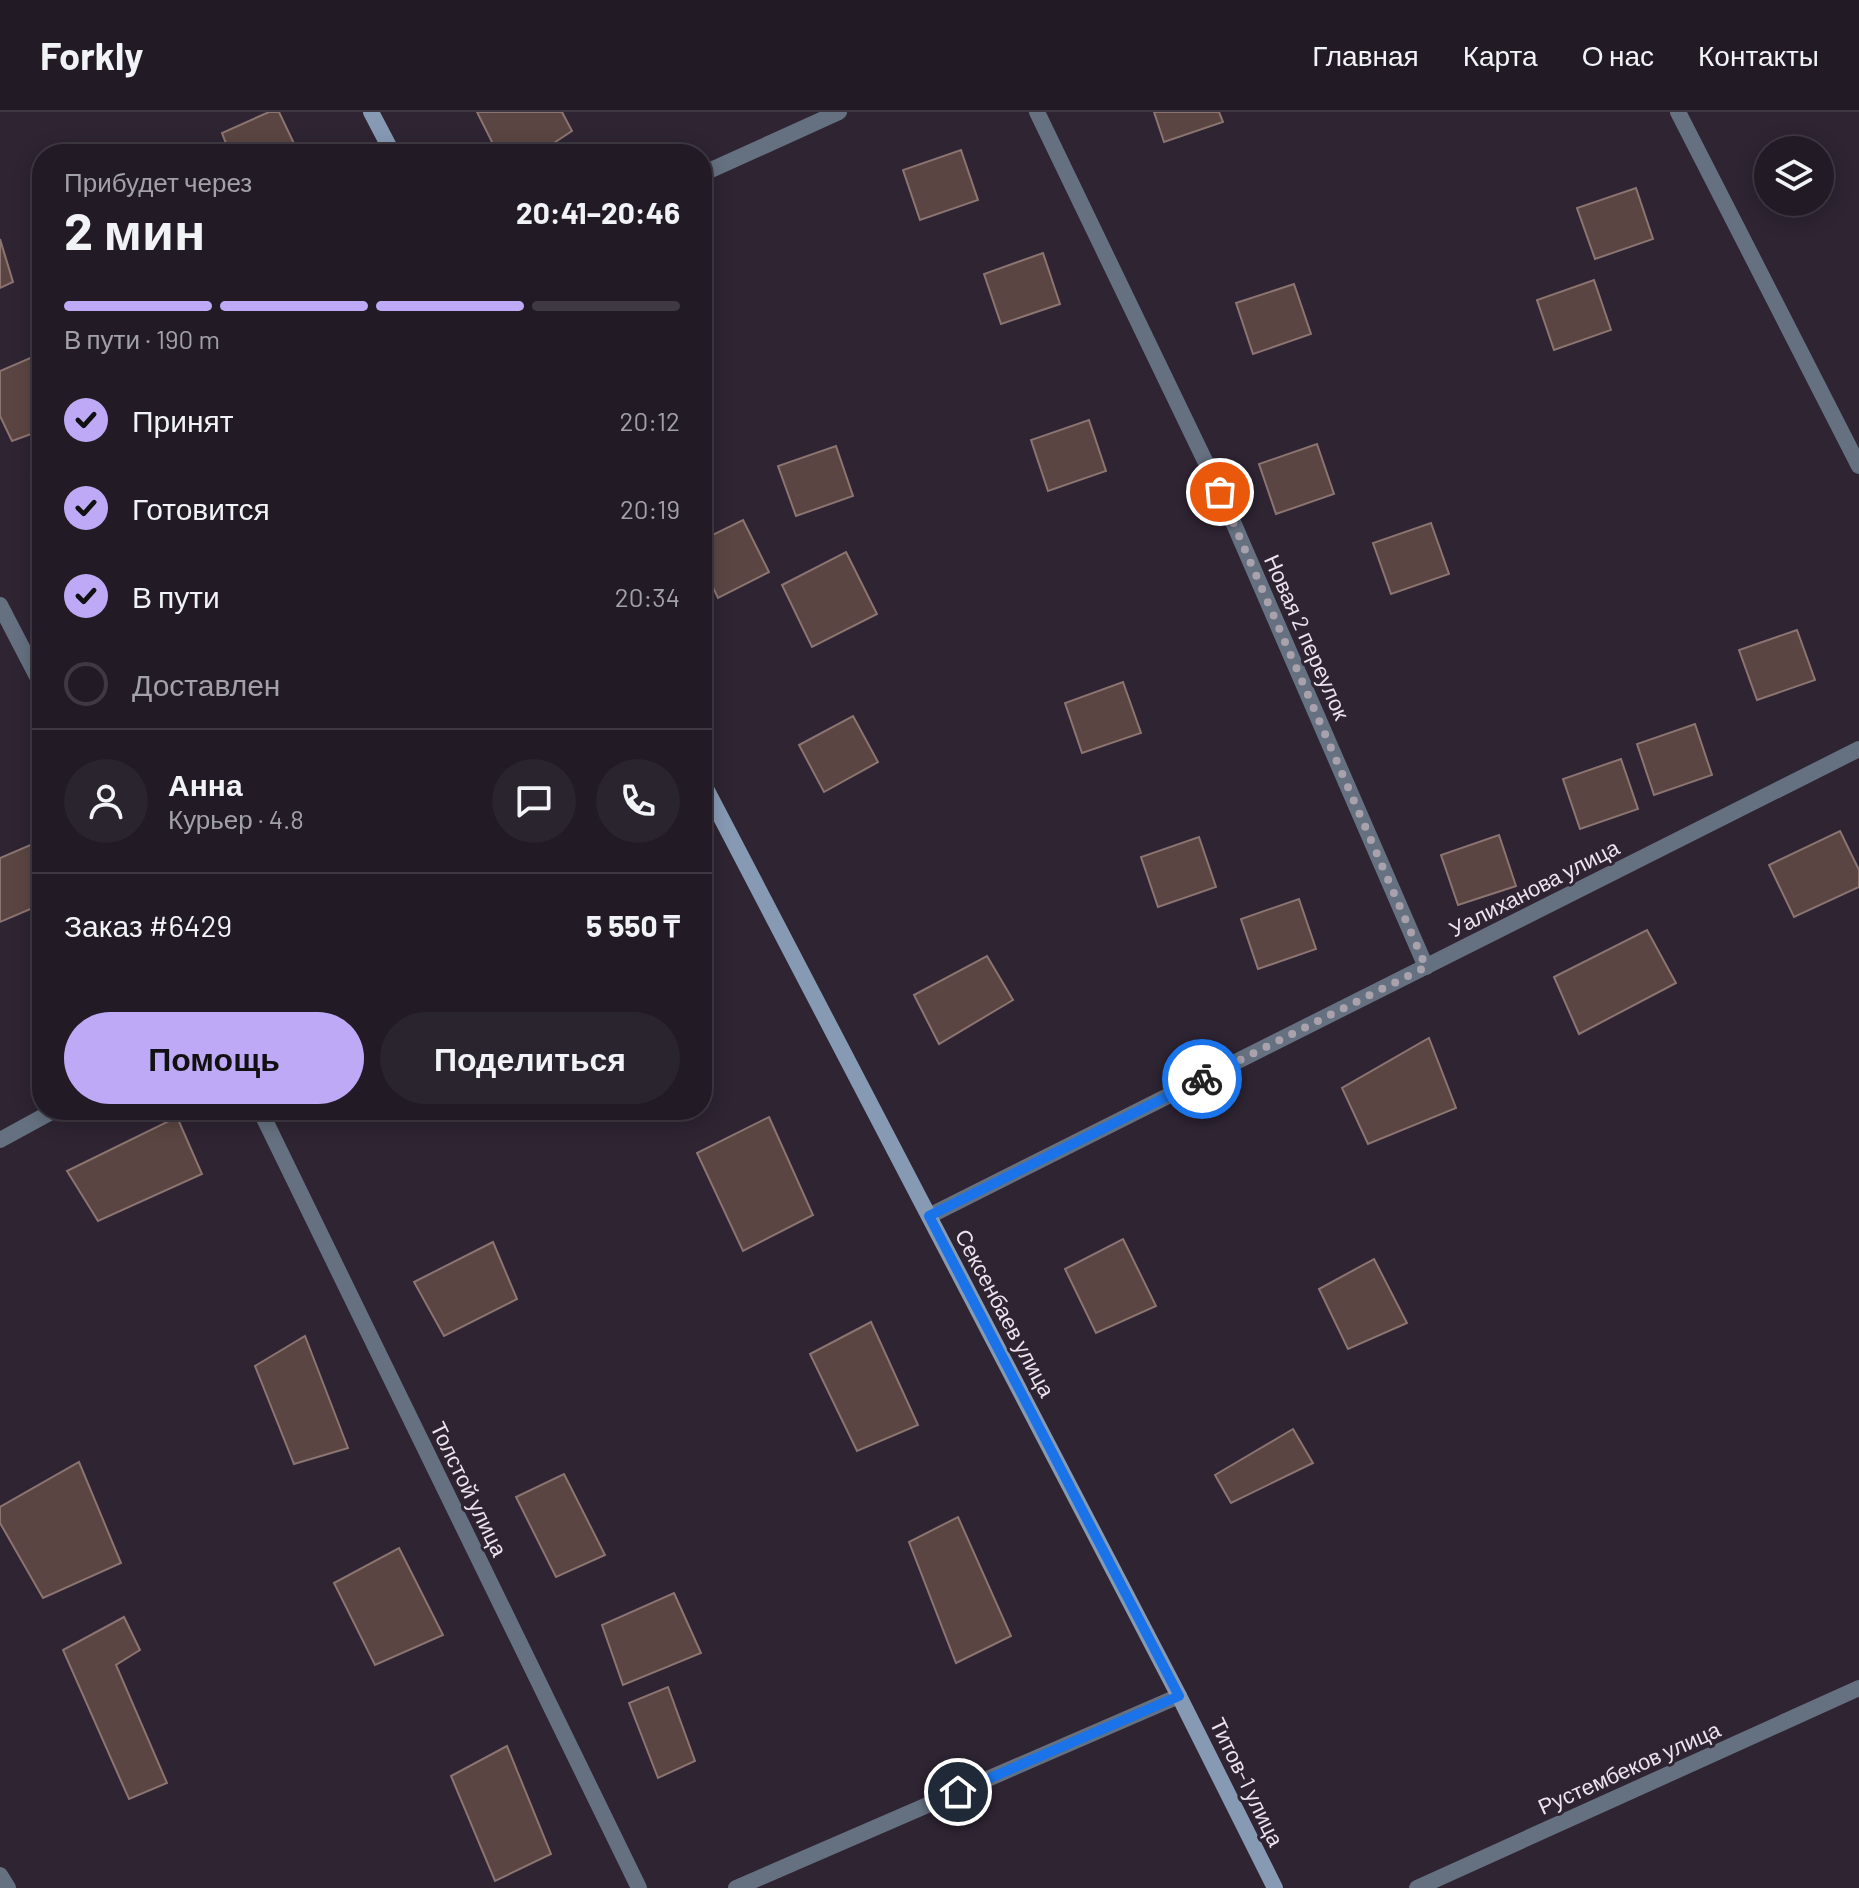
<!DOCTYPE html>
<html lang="ru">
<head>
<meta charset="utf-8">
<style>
	:root { --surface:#221b26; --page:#2a242e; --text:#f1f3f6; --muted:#a2a1a7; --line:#3f3943; --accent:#bda9f5 }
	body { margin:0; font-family:Barlow,sans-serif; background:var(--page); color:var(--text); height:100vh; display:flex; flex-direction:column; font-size:30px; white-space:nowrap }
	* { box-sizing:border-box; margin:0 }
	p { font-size:26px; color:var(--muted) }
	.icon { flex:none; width:44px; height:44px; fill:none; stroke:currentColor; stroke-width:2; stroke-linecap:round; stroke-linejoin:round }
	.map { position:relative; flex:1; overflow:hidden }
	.sheet { position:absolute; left:32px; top:32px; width:680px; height:976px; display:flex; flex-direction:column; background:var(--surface); border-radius:32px; box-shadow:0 4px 20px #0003,0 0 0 2px var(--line) }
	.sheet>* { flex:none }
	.tools { position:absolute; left:1754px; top:24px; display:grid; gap:16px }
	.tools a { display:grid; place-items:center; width:80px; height:80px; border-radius:50%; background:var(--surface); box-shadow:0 4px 20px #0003,0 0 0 2px var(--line); font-size:40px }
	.pin { position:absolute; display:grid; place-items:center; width:68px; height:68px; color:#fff; margin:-34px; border:4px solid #fff; border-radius:50%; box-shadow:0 2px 8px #0007 }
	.courier { position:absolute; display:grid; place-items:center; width:80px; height:80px; margin:-40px; border:6px solid #1a73e8; border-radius:50%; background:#fff; color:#222; box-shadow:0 2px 10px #0007 }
	.headline em { font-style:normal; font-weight:700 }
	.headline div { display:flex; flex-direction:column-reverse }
	.headline { display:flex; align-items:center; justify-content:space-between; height:136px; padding:0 32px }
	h1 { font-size:52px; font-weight:700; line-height:60px }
	.bar { display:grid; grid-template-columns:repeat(4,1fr); gap:12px 8px; align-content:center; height:96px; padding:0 32px }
	.bar i { height:10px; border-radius:6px; background:var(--line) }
	.bar .on { background:var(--accent) }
	.bar p { grid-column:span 4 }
	.line { display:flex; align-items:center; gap:20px; padding:0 32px; border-top:2px solid var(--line) }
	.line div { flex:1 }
	.round { display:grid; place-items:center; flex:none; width:84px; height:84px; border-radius:42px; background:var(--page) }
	ol { padding:0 32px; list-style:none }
	li { display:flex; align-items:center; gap:24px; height:88px }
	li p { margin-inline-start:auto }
	li .icon { padding:8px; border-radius:50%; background:var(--accent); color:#111; stroke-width:4 }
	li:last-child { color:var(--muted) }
	li i { width:44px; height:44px; border:4px solid var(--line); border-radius:50% }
	.cta { display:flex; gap:16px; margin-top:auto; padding:16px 32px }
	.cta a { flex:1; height:92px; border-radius:48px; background:var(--accent); color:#111; font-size:32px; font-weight:700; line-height:92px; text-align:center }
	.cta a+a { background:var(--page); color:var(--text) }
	header { display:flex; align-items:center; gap:48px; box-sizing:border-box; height:112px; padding:0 40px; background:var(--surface); border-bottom:2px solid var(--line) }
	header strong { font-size:38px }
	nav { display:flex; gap:44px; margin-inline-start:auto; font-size:28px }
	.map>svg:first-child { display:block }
</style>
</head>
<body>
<header>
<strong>Forkly</strong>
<nav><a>Главная</a><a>Карта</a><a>О нас</a><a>Контакты</a></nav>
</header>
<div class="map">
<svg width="1859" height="1776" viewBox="0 0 1859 1776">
	<rect width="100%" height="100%" fill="#2e2432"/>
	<g fill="#5a4542" stroke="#8c7471" stroke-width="2">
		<polygon points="269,0 279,0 299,42 230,42 222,21"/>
		<polygon points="477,0 562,0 572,19 537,42 498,42"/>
		<polygon points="1154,0 1219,0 1223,10 1164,30"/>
		<polygon points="961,38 978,88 920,108 903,58"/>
		<polygon points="1636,76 1653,127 1595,147 1577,96"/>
		<polygon points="0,127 13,170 0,176"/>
		<polygon points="1043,141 1060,192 1001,212 984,162"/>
		<polygon points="1594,168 1611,218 1554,238 1537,188"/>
		<polygon points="1294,172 1311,222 1253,242 1236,191"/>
		<polygon points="42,241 42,318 12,329 0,304 0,259"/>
		<polygon points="1089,308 1106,359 1048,379 1031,328"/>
		<polygon points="1317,332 1334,382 1276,402 1259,352"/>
		<polygon points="836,334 853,384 796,404 778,354"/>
		<polygon points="42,362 42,388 31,367"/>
		<polygon points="743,408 769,460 718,486 702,452 702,428"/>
		<polygon points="1431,411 1449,462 1391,482 1373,431"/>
		<polygon points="846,440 877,502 812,535 782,473"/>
		<polygon points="1797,518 1815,568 1757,588 1739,538"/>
		<polygon points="1123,570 1141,621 1082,641 1065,591"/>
		<polygon points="853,604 878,650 824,680 799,633"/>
		<polygon points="1695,612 1712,663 1654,683 1637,632"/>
		<polygon points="1621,647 1638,697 1580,717 1563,667"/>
		<polygon points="1840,719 1859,758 1859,775 1794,805 1769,753"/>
		<polygon points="1499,723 1516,774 1458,793 1441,743"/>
		<polygon points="1199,725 1216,775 1158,795 1141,745"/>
		<polygon points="42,728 42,792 0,810 0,746"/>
		<polygon points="1299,787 1316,837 1258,857 1241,807"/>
		<polygon points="1647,818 1676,871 1579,922 1554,865"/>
		<polygon points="987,844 1013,888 939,932 914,883"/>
		<polygon points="1429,926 1456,996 1368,1032 1342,976"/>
		<polygon points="177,1005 202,1062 98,1109 67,1059"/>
		<polygon points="769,1005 813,1103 743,1139 697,1041"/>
		<polygon points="1123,1127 1156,1194 1096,1221 1065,1157"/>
		<polygon points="493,1130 517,1187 444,1224 414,1170"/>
		<polygon points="1374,1147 1407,1211 1348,1237 1319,1177"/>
		<polygon points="871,1210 918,1313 857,1339 810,1242"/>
		<polygon points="305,1224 348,1336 294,1352 255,1254"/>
		<polygon points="1293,1317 1313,1351 1231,1391 1215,1363"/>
		<polygon points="79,1350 121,1451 43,1486 0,1411 0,1395"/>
		<polygon points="564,1362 605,1443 556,1465 516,1385"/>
		<polygon points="958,1405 1011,1524 956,1551 909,1430"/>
		<polygon points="399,1436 443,1523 375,1553 334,1471"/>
		<polygon points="674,1481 701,1541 623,1573 602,1513"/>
		<polygon points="124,1505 140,1538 116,1553 167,1671 129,1687 63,1538"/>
		<polygon points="668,1575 695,1649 658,1666 629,1591"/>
		<polygon points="507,1634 551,1742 495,1769 451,1664"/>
	</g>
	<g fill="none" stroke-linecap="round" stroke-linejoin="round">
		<g stroke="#657181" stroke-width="16">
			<polyline points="1037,0 1220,380 1426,855"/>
			<polyline points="1678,0 1859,354"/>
			<polyline points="702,62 839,0"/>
			<polyline points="0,493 42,574"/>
			<polyline points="260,998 639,1776"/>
			<polyline points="0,1028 55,998"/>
			<polyline points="929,1104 1859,637"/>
			<polyline points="0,1763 8,1776"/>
			<polyline points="736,1776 1179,1584"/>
			<polyline points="1417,1776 1859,1576"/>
		</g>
		<g stroke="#879ab4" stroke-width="16">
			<polyline points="371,0 393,42"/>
			<polyline points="702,669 1179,1584 1275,1776"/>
		</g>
	</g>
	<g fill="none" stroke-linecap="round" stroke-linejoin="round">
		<polyline stroke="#a9a1ac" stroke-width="8" stroke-dasharray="0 14.4" points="1202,967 1426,855 1220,380"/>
		<polyline stroke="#1a73e8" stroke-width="10" points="958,1680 1179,1584 929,1104 1202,967"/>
	</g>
	<g text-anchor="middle" stroke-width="6" stroke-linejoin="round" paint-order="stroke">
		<g font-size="22" fill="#ebe4ee" stroke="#2e2432">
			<text transform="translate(1307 525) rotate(66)" y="8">Новая 2 переулок</text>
			<text transform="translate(1534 776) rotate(-27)" y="8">Уалиханова улица</text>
			<text transform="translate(1005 1201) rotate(62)" y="8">Сексенбаев улица</text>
			<text transform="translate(469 1377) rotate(64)" y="8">Толстой улица</text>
			<text transform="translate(1629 1656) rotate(-24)" y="8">Рустембеков улица</text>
			<text transform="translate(1247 1670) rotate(64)" y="8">Титов-1 улица</text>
		</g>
	</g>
</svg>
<div class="tools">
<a><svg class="icon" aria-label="layers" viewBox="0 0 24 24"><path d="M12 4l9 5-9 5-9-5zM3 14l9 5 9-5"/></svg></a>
</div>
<div class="pin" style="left:1220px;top:380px;background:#ea580c"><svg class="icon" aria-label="bag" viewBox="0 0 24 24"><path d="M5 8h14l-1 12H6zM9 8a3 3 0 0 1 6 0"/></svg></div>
<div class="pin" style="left:958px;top:1680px;background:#1f2937"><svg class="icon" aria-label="home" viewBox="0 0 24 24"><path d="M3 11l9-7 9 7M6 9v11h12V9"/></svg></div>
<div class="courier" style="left:1202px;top:967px"><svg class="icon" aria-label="bike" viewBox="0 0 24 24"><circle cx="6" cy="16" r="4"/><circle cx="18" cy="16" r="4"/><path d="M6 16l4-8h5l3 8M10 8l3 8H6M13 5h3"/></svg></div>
<section class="sheet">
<div class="headline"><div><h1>2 мин</h1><p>Прибудет через</p></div><em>20:41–20:46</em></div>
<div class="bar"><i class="on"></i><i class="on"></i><i class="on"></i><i></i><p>В пути · 190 m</p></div>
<ol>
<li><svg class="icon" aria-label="check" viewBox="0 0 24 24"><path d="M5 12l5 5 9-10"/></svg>Принят<p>20:12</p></li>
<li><svg class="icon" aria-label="check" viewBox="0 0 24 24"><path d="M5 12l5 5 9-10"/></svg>Готовится<p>20:19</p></li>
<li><svg class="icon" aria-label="check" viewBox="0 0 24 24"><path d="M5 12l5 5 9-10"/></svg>В пути<p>20:34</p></li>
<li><i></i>Доставлен</li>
</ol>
<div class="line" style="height:144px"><a class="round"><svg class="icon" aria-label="person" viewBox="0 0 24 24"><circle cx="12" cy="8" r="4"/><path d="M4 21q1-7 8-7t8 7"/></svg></a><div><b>Анна</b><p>Курьер · 4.8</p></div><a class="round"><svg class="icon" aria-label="chat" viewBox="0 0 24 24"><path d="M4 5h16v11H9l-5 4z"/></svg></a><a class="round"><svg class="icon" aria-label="phone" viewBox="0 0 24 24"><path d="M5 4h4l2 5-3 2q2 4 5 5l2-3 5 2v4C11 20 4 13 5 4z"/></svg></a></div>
<div class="line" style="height:104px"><div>Заказ #6429</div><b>5 550 ₸</b></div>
<div class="cta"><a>Помощь</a><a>Поделиться</a></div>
</section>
</div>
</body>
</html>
